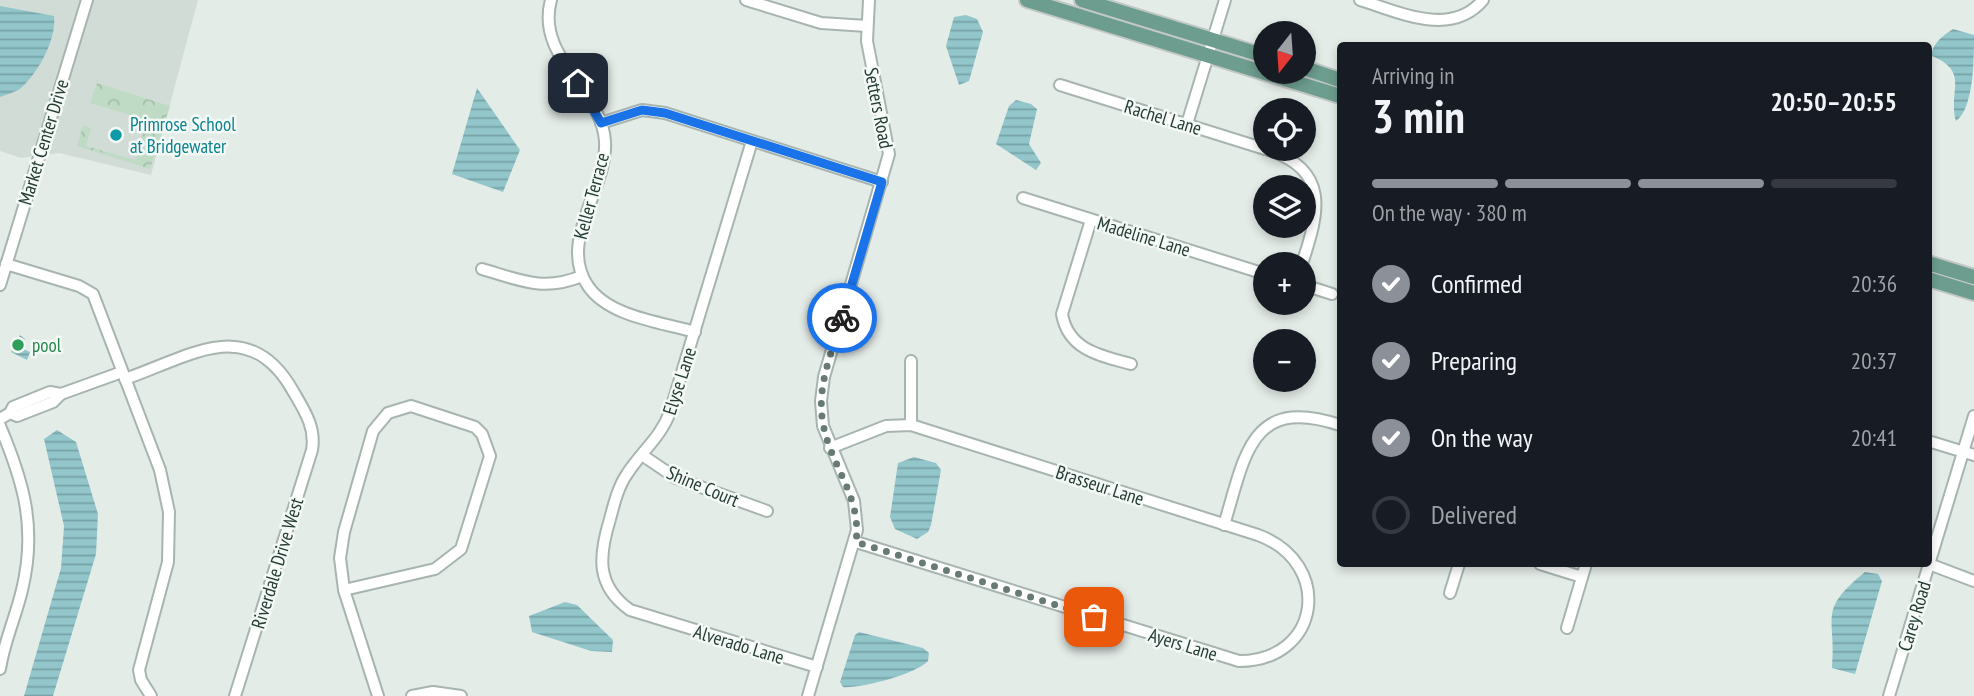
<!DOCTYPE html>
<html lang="en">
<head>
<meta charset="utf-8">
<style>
	:root { --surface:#171b24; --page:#20242c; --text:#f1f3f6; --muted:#9ea1a6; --line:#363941; --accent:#8c9099 }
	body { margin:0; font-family:"PT Sans Narrow",sans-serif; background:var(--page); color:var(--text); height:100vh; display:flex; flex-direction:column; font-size:26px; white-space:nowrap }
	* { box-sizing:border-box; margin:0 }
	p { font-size:23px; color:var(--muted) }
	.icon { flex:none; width:38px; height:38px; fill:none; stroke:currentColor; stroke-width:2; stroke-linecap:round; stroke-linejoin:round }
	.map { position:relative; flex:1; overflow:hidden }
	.drawer { position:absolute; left:1337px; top:42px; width:595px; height:525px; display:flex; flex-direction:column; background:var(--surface); border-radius:7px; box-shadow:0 4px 10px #0003 }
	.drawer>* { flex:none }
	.needle { width:46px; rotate:197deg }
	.fabs { position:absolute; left:1253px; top:21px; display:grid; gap:14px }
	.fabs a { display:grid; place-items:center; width:63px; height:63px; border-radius:50%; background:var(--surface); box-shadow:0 4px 10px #0003; font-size:35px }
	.pin { position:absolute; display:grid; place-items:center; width:60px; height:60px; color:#fff; margin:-30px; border-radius:14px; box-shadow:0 4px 10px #0006 }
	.courier { position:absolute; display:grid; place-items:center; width:70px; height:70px; margin:-35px; border:5px solid #1a73e8; border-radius:50%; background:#fff; color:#222; box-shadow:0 2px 9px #0007 }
	.head em { font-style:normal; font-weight:600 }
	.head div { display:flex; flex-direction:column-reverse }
	.head { display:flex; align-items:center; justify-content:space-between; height:119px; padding:0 35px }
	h1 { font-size:46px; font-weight:600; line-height:52px }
	.bar { display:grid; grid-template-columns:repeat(4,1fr); gap:10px 7px; align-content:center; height:84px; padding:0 35px }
	.bar i { height:9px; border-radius:5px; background:var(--line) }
	.bar .current { background:var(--accent) }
	.bar p { grid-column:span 4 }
	ol { padding:0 35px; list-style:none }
	li { display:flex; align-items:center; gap:21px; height:77px }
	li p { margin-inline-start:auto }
	li .icon { padding:7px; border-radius:50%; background:var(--accent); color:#fff; stroke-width:4 }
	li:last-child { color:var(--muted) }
	li i { width:38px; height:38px; border:4px solid var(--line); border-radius:50% }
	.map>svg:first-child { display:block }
</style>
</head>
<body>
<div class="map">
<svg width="1974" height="696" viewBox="0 0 1974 696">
	<defs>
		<pattern id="forest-crowns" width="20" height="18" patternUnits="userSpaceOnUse" patternTransform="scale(1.75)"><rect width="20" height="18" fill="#bfdbc5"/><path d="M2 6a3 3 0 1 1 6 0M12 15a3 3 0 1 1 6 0" fill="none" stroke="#a4bdaa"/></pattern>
		<pattern id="water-rules" width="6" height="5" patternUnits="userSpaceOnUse" patternTransform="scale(1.75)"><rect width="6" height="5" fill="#92c6cb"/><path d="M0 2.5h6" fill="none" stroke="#77a2a6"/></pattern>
	</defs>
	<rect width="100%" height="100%" fill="#e4ece8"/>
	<polygon fill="#d2dcd7" points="0,0 198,0 151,175 59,153 21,158 0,151"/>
	<polygon fill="url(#forest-crowns)" points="97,83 170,106 150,169 77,146 83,125 91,128 86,146 135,160 147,120 90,103"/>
	<g fill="url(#water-rules)">
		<path d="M 0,6 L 54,16 C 57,39 38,73 21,88 C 16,92 7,94 0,97 Z"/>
		<polygon points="966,15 977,19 983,32 969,81 959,85 946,46 954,17"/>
		<path d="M 1953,29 L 1974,35 C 1974,58 1974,109 1956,121 C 1948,90 1970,72 1932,56 C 1931,44 1944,35 1953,29 Z"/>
		<polygon points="477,88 520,150 503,192 452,174"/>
		<polygon points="1016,100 1031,104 1037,109 1029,144 1041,163 1036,170 996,144 1009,106"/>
		<polygon points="20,335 25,339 21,348 30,352 27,360 11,352"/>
		<polygon points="57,430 76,442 98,514 96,554 53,696 24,696 61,568 64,526 44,439"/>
		<polygon points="914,457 936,463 941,470 931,525 928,532 917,539 895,529 890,517 898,463"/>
		<path d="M 1865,572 L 1878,574 L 1882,581 L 1855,674 L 1832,668 C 1837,615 1816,612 1865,572 Z"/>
		<polygon points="565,602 577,605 613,640 612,652 591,651 532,632 529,616"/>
		<path d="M 859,632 L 923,648 L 929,653 L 928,661 C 916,674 860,689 843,687 L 840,682 L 855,635 Z"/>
	</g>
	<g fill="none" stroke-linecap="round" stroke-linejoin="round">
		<g stroke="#a7b4af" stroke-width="14">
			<g id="minor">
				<path d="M 551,0 C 535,57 602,91 605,141 C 608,189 557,241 588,286 C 609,317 661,322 695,332"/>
				<polyline points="746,0 821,23 867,26"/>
				<path d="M 1360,0 C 1399,12 1451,38 1483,0"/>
				<polyline points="1060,85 1265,149"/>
				<polyline points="601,123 642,110 665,113 882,182"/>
				<polyline points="1187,124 1225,0"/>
				<path d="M 752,141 L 670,412 C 661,437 641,452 627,474 C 618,487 614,504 610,519 C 599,555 595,585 630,610 L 817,667"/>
				<path d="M 1266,149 C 1331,170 1319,212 1302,264"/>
				<polyline points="1023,198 1265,274"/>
				<path d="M 1091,220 L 1062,314 C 1068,350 1101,356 1131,364"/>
				<polyline points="6,264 79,286 93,294 160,470 169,512 168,562 139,670 141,680 151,696"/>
				<path d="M 482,269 C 520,280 543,292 582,276"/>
				<polyline points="0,285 87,0"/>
				<polyline points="1304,285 1332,294"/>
				<polyline points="911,361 911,425"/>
				<path d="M 125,379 C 189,357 249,313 293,391 C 304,410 316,427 312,450 L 235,696"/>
				<polyline points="10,413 17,416 53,402 61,394"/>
				<polyline points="0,419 10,413 13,407 50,392 61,394 122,372"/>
				<path d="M 0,426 C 24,483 37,528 22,590 C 16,616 4,642 0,669"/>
				<polyline points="1928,441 1974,455"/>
				<path d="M 830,448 L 886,426 L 911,425 L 1258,535 C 1334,563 1321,661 1239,661 L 856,542"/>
				<polyline points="642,455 676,478 767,511"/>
				<path d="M 1224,525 C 1245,456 1250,395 1340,425"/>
				<polyline points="1540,564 1582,577"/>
				<polyline points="1929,564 1974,581"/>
				<polyline points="344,590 435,569 461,549 490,456 482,434 475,427 411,406 388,413 373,431 344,532 340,558 344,590 378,696"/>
				<polyline points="1450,593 1459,564"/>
				<polyline points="1567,628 1586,564"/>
				<polyline points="412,696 433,692 461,696"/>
				<polyline points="808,696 857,530 854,501 823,426 821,401 824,377 889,154 867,41 869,0"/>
				<polyline points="1889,696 1974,416"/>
			</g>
		</g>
		<g stroke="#c2c8c6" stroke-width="18">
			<g id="major">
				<polyline points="1027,0 1340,96"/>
				<polyline points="1082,0 1265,56"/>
				<polyline points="1304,68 1340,80"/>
				<polyline points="1928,263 1974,277"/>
				<polyline points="1928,279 1974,293"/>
			</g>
		</g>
		<use href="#minor" stroke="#fff" stroke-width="10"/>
		<use href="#major" stroke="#6d9d8e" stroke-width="14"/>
	</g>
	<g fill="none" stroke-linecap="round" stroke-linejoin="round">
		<path stroke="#687a74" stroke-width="7" stroke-dasharray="0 12.6" d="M 842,318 C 832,352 816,387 823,423 C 830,466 862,496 856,542 L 1094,617"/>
		<polyline stroke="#1a73e8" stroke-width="9" points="578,83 601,123 642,110 665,113 882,182 842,318"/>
	</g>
	<circle fill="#0f9aa8" stroke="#f4f9f6" stroke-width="2.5" cx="116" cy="135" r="7"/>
	<circle fill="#2e9e5b" stroke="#f4f9f6" stroke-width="2.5" cx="18" cy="345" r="7"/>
	<g text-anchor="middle" stroke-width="5" stroke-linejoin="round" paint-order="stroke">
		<g font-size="19" fill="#253c35" stroke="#f4f9f6">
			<text transform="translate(879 108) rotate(79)" y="7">Setters Road</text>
			<text transform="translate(1163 117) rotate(17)" y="7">Rachel Lane</text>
			<text transform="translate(43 142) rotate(-73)" y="7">Market Center Drive</text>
			<text transform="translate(591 196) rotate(-75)" y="7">Keller Terrace</text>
			<text transform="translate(1144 236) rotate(17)" y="7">Madeline Lane</text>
			<text transform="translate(679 381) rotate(-72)" y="7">Elyse Lane</text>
			<text transform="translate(1100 485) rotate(18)" y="7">Brasseur Lane</text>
			<text transform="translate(703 486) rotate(23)" y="7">Shine Court</text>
			<text transform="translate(277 563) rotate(-73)" y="7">Riverdale Drive West</text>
			<text transform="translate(1914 616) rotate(-73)" y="7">Carey Road</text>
			<text transform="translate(739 644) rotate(17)" y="7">Alverado Lane</text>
			<text transform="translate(1183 644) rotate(17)" y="7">Ayers Lane</text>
		</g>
		<g font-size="19" fill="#0d838f" stroke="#f4f9f6" text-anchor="start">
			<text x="130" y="131">Primrose School<tspan x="130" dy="22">at Bridgewater</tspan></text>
		</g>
		<g font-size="19" fill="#27864d" stroke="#f4f9f6" text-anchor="start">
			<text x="32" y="352">pool</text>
		</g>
	</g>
</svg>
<div class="fabs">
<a><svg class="needle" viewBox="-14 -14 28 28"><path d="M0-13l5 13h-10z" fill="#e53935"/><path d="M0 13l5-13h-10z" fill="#9ea1a6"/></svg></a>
<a><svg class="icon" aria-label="locate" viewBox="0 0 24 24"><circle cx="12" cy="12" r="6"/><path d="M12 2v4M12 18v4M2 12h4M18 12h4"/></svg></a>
<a><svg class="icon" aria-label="layers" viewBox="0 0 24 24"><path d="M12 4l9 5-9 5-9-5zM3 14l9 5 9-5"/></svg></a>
<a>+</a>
<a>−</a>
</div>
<div class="pin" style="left:1094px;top:617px;background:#ea580c"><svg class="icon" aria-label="bag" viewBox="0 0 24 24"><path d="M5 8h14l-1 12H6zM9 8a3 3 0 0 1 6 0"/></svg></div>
<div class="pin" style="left:578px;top:83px;background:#1f2937"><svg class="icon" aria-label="home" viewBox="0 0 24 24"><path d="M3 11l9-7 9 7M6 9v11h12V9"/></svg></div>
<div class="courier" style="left:842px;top:318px"><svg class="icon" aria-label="bike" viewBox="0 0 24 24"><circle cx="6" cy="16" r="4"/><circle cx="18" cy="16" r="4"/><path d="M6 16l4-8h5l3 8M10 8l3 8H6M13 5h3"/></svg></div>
<section class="drawer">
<div class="head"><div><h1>3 min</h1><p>Arriving in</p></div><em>20:50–20:55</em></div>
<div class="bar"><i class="current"></i><i class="current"></i><i class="current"></i><i></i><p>On the way · 380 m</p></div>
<ol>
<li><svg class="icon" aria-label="check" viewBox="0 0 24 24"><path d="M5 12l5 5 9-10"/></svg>Confirmed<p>20:36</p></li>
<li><svg class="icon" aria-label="check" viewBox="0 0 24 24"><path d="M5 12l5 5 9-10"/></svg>Preparing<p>20:37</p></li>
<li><svg class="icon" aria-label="check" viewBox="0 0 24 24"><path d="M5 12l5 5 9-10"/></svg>On the way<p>20:41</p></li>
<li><i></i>Delivered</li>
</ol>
</section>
</div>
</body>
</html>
